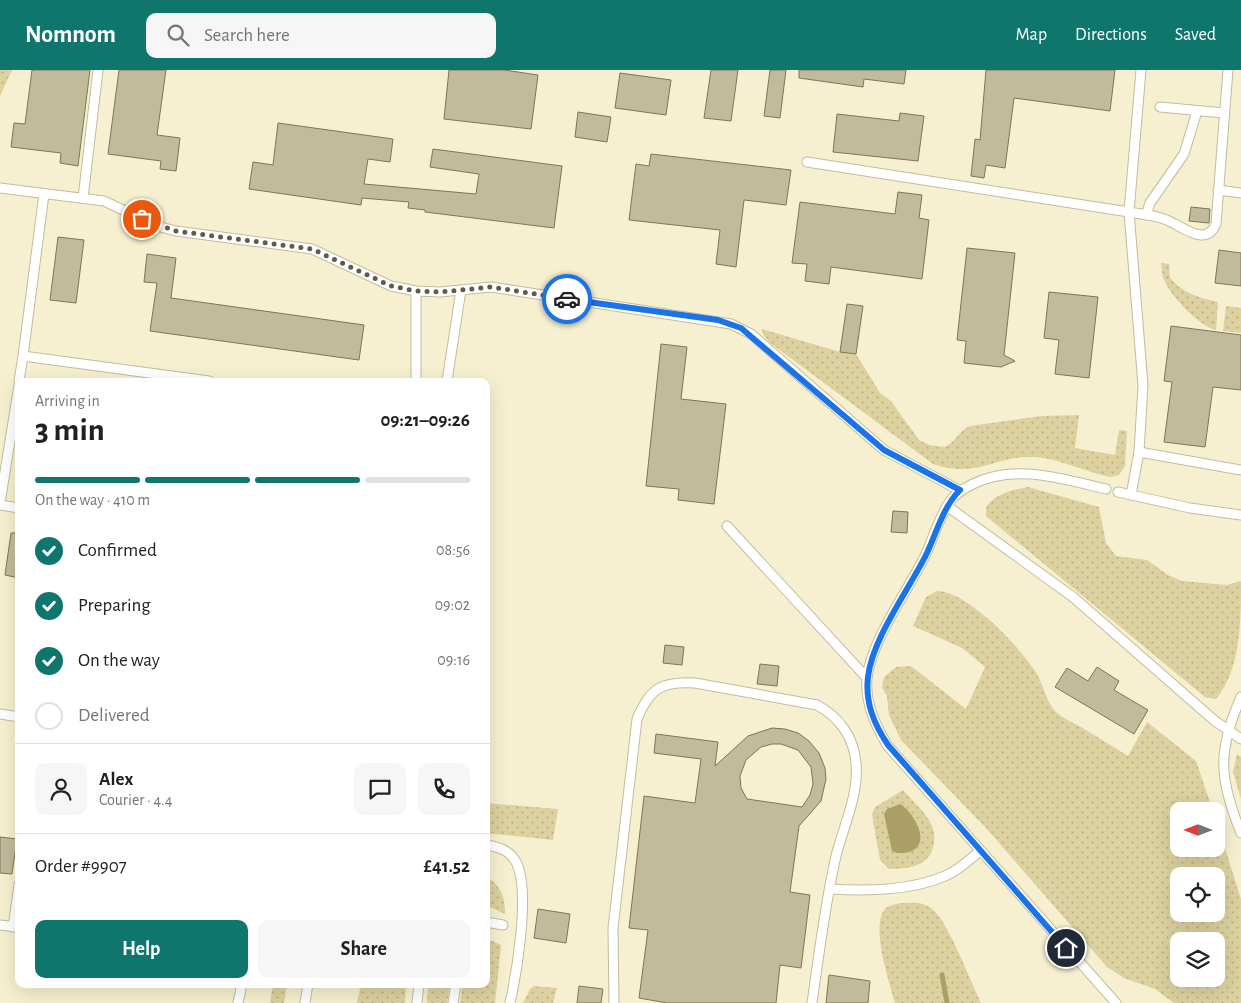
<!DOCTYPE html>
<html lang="en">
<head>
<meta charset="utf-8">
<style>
	:root { --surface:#fff; --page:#f6f6f6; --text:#202124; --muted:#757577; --line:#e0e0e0; --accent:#0f766e }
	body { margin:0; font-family:"Alegreya Sans",sans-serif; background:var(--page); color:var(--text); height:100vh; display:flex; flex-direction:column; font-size:19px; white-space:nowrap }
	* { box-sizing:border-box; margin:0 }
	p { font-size:16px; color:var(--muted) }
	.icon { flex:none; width:28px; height:28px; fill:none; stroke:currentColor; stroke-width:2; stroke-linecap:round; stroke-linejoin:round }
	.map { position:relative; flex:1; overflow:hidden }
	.sheet { position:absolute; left:15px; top:308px; width:475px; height:610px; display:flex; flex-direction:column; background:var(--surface); border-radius:10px; box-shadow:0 5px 20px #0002 }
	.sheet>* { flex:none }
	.needle { width:32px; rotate:270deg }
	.buttons { position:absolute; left:1170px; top:732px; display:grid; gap:10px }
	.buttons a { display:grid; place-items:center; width:55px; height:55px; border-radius:10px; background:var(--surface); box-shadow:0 5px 20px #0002; font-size:25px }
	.pin { position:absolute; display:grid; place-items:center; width:42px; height:42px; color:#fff; margin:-21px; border:2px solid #fff; border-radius:50%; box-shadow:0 1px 5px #0007 }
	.courier { position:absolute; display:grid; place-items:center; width:50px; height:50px; margin:-25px; border:4px solid #1a73e8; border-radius:50%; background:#fff; color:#222; box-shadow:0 1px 6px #0007 }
	.head em { font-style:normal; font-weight:700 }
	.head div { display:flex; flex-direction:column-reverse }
	.head { display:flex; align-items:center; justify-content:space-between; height:85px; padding:0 20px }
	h1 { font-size:32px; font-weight:700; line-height:38px }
	.bar { display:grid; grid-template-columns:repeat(4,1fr); gap:8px 5px; align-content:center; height:60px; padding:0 20px }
	.bar i { height:6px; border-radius:4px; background:var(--line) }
	.bar .on { background:var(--accent) }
	.bar p { grid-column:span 4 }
	.line { display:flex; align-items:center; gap:12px; padding:0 20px; border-top:1px solid var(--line) }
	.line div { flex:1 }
	.round { display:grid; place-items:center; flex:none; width:52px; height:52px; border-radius:10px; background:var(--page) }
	ol { padding:0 20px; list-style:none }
	li { display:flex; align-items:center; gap:15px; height:55px }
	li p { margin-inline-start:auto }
	li .icon { padding:5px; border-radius:50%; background:var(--accent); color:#fff; stroke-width:4 }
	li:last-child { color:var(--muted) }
	li i { width:28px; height:28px; border:2px solid var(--line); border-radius:50% }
	.button { display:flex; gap:10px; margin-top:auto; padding:10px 20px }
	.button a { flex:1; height:58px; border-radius:10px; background:var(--accent); color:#fff; font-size:20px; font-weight:700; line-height:58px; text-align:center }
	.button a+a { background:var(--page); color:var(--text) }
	header { display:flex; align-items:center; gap:30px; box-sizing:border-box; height:70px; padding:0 25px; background:var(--accent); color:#fff }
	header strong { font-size:24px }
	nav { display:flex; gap:28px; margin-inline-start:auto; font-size:18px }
	.search { width:350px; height:45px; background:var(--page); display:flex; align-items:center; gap:12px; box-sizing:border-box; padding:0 18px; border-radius:10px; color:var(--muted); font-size:19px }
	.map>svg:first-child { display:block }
</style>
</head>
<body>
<header>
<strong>Nomnom</strong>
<div class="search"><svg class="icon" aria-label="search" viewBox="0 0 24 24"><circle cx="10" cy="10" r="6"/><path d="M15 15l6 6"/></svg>Search here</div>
<nav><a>Map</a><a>Directions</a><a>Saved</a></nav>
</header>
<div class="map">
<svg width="1241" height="933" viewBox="0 0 1241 933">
	<defs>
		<pattern id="grass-dots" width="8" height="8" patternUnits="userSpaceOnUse" patternTransform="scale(1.25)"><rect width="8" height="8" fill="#dcd19f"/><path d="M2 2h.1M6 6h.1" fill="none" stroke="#bcb287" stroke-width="1.8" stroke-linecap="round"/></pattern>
	</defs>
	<rect width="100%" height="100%" fill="#f6f0d0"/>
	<g fill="url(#grass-dots)" fill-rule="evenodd">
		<polygon points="0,0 12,0 0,26"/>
		<path d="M 1161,193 L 1169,194 L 1170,208 C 1183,223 1199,228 1218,232 L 1216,260 C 1199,256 1172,227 1165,212 C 1162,206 1162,200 1161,193 Z"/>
		<polygon points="1226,236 1241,238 1241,263 1223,261"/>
		<path d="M 762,259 L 840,282 L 856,284 L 880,323 L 891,331 L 919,370 L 929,375 L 945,377 C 956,372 958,361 970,356 L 1042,346 L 1079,345 L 1075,378 L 1115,385 L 1119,360 L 1127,361 L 1125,396 L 1119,405 L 1110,407 C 1087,402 1056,388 1035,387 C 994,385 978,409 933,394 L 769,272 L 763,264 Z"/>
		<path d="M 1028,417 L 1099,437 L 1106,473 L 1116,486 L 1147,490 L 1168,505 L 1182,511 L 1227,515 L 1241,511 C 1241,551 1241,599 1216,629 L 1205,627 L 986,446 L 986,437 C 996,423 1012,420 1028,417 Z"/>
		<path d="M 937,521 C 967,521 1019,576 1035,601 C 1044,614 1045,631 1056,642 C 1062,648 1072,652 1079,656 C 1096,666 1112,676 1128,686 L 1147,652 L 1196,691 L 1213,741 L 1179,741 L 1179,779 L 1216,779 L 1216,750 L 1241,829 L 1241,933 L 1174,933 L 1155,919 L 1124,908 L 1107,897 L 986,758 L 901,670 L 889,645 L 887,626 L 882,618 L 884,607 L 896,597 L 911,596 L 966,639 L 985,597 L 962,578 L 913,556 L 926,527 ZM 1179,806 L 1216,806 L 1216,844 L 1179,844 ZM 1179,871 L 1216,871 L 1216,909 L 1179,909 Z"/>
		<polygon points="1237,684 1241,687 1241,729 1233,702"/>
		<path d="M 903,720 C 912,730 922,739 929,750 C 933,756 935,765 934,772 C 932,796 909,799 889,799 L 880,790 L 872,745 L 875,737 Z"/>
		<polygon points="486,733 558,739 553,770 486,763"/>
		<path d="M 486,806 C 501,816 505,827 505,844 L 486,835 Z"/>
		<path d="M 901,833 C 911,833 922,831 931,838 C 948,850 970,911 981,933 L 895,933 C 890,913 869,854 886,838 C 890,835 896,834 901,833 Z"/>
		<polygon points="486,868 501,875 495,933 460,933 463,914 486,914"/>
		<polygon points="273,914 287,914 284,933 270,933"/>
		<polygon points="361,914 406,914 405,933 357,933"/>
		<polygon points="428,914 450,914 447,933 427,933"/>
		<polygon points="534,916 557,918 553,933 523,933 530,919"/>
	</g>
	<path fill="#ab9f67" d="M 900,734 C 911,740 929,767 916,778 C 911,783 904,783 897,783 L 892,781 L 884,744 L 887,739 Z"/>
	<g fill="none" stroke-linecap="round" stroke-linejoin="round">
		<polyline stroke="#ab9f67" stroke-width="5" points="942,905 947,933"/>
	</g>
	<g fill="#c1bb9c" stroke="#7c7659" fill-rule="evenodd">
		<polygon points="32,0 90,0 78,96 60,93 61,83 11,77 14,53 25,54"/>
		<polygon points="119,0 166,0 157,65 180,68 176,101 160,99 161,91 108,84"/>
		<polygon points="449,0 504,0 538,5 531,59 444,49"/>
		<polygon points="711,0 738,0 731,51 704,48"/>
		<polygon points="770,0 786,0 780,48 764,46"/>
		<polygon points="799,0 906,0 904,14 864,9 863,17 799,8"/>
		<polygon points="986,0 1115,0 1110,41 1014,28 1005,98 986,95 984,108 971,106 975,69 980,70"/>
		<polygon points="620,3 671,10 666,45 615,38"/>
		<polygon points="578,42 611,47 607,72 575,67"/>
		<polygon points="900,43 924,46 918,91 833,82 837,44 899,51"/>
		<polygon points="278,53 393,69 390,92 368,89 364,114 476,124 479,104 430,97 433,79 562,96 554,158 425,142 425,140 408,138 409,132 362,128 361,135 249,119 253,92 273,95"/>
		<polygon points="651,84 791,100 786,135 744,130 736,197 716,194 720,160 629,150 636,94 649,96"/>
		<polygon points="898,122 922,125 919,148 929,150 922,209 831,197 829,214 805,211 807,194 792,193 800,132 895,144"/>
		<polygon points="1191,137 1210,139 1209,153 1189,151"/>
		<polygon points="58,167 84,170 76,233 50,230"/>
		<polygon points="967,178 1015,183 1004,285 1015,291 1001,297 964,293 966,271 957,270"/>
		<polygon points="1219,180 1241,183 1241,216 1215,213"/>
		<polygon points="147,184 176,188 171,228 364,255 359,290 150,261 157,213 144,212"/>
		<polygon points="1049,222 1098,227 1089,308 1055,304 1059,270 1044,268"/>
		<polygon points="847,234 863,236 856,284 840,282"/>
		<polygon points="1171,256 1241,265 1241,320 1213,317 1205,377 1164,372 1172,312 1164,311"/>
		<polygon points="661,274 687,277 681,329 726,334 714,434 678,430 679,419 646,416"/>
		<polygon points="893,441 908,442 907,463 891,462"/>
		<polygon points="11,463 19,463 19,508 5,505"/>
		<polygon points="665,575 684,577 682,595 663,593"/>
		<polygon points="760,594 779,596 777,616 757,614"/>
		<polygon points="1097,597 1119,611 1114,620 1148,640 1134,664 1055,617 1067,598 1088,611"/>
		<path d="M 772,658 L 785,659 L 798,663 L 809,671 L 819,683 L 825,698 L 826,709 L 821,731 L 799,756 L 790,822 L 810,825 L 801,898 L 780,895 L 776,933 L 667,933 L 639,928 L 648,860 L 629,858 L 644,726 L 695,733 L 701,689 L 654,683 L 656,664 L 718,672 L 715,696 L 748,666 ZM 772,674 L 781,674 L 798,680 L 811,697 L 813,714 L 810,725 L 802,737 L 747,729 L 741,718 L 740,706 L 746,690 L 761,677 Z"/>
		<polygon points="0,767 17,769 12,804 0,803"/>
		<polygon points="538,839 570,844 566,873 534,868"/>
		<polygon points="829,905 870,911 868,933 826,933"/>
		<polygon points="579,916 603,919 601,933 577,933"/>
	</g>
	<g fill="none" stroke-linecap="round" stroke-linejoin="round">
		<g stroke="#c2bc9d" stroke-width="11">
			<g id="service">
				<path d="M 1141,0 L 1129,142 C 1140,144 1153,145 1164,149 C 1180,154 1205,179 1216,154 L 1228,0"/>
				<polyline points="1160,37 1224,43"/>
				<polyline points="807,92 1129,142 1143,315 1139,382 1131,425"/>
				<polyline points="0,118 104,131 157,156 176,161 312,179 391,216 416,221 440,222 491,217 731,254 751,264 884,380 961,421"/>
				<polyline points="1218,120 1241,123"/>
				<polyline points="83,128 98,0"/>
				<polyline points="1146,145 1150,133 1184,84 1197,41"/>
				<polyline points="23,286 44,124"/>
				<polyline points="19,311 23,286 209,311"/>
				<polyline points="416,311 416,221"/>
				<polyline points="447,311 461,220"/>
				<polyline points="1139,382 1241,400"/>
				<path d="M 1106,419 C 1063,409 1015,393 973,414 C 965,418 957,422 951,430 C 939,446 933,470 924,488 C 907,522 871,571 867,608 C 865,633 875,654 887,675 L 1116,933"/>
				<polyline points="1118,422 1190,438 1241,445"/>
				<polyline points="0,433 19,315"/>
				<polyline points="0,435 19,438"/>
				<polyline points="947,436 1073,527 1215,651 1241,669"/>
				<polyline points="727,456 867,608"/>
				<path d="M 1241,627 C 1217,681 1219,709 1241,763"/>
				<polyline points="0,644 19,647"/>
				<path d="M 486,775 C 500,777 511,781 517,794 C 530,823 517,901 510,933"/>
				<path d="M 830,819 C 867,821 910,821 945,806 C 959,800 969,790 980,781"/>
				<polyline points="486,852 503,855"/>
				<polyline points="0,855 17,857"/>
				<polyline points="13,857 19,815"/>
				<polyline points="238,933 242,914"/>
				<polyline points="305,933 308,914"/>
				<polyline points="417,933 419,914"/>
				<polyline points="453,933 456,914"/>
				<path d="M 614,933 L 613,858 L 637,649 C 650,618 662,611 695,613 L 817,635 C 839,647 854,667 856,693 C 859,724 844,755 836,786 C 825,834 819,884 812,933"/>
			</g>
		</g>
		<use href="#service" stroke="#fff" stroke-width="9"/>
	</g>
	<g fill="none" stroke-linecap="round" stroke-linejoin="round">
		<polyline stroke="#605c4b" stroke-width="5" stroke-dasharray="0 9" points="142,149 176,161 312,179 391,216 416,221 440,222 491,217 567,229"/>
		<path stroke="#1a73e8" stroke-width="6" d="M 567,229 L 718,250 L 741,258 L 884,380 L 960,420 C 942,438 936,465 925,487 C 907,522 872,570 868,607 C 865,633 874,654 888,675 L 1066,878"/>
	</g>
</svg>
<div class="buttons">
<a><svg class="needle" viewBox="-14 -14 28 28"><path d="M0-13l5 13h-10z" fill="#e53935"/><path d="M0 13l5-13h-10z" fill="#757577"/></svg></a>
<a><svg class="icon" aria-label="locate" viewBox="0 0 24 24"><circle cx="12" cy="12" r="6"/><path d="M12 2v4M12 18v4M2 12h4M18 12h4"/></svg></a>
<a><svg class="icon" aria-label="layers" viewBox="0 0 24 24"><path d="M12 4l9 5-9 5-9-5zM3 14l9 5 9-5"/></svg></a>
</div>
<div class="pin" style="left:142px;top:149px;background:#ea580c"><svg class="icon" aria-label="bag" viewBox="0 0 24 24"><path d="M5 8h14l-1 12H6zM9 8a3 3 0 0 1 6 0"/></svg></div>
<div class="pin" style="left:1066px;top:878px;background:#1f2937"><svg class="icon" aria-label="home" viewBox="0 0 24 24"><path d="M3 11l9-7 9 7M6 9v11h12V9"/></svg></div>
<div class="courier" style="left:567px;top:229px"><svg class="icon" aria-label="car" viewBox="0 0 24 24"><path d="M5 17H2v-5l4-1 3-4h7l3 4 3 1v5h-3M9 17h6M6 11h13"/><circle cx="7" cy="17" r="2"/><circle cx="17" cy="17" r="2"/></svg></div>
<section class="sheet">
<div class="head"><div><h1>3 min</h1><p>Arriving in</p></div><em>09:21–09:26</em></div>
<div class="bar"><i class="on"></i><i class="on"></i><i class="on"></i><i></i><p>On the way · 410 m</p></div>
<ol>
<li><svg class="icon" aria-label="check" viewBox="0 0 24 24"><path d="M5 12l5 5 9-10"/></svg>Confirmed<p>08:56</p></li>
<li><svg class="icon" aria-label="check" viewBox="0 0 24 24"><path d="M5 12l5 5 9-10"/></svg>Preparing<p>09:02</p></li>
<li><svg class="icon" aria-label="check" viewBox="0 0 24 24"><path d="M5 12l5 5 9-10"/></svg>On the way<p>09:16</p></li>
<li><i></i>Delivered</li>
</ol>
<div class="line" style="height:90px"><a class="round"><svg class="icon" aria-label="person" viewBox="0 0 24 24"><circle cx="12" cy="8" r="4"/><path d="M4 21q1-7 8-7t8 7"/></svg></a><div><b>Alex</b><p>Courier · 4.4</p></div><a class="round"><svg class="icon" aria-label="chat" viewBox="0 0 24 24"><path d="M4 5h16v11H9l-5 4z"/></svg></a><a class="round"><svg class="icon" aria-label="phone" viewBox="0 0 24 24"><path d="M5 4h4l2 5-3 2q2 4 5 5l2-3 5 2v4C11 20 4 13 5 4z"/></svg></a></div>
<div class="line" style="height:65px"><div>Order #9907</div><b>£41.52</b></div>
<div class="button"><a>Help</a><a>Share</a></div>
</section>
</div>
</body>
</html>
